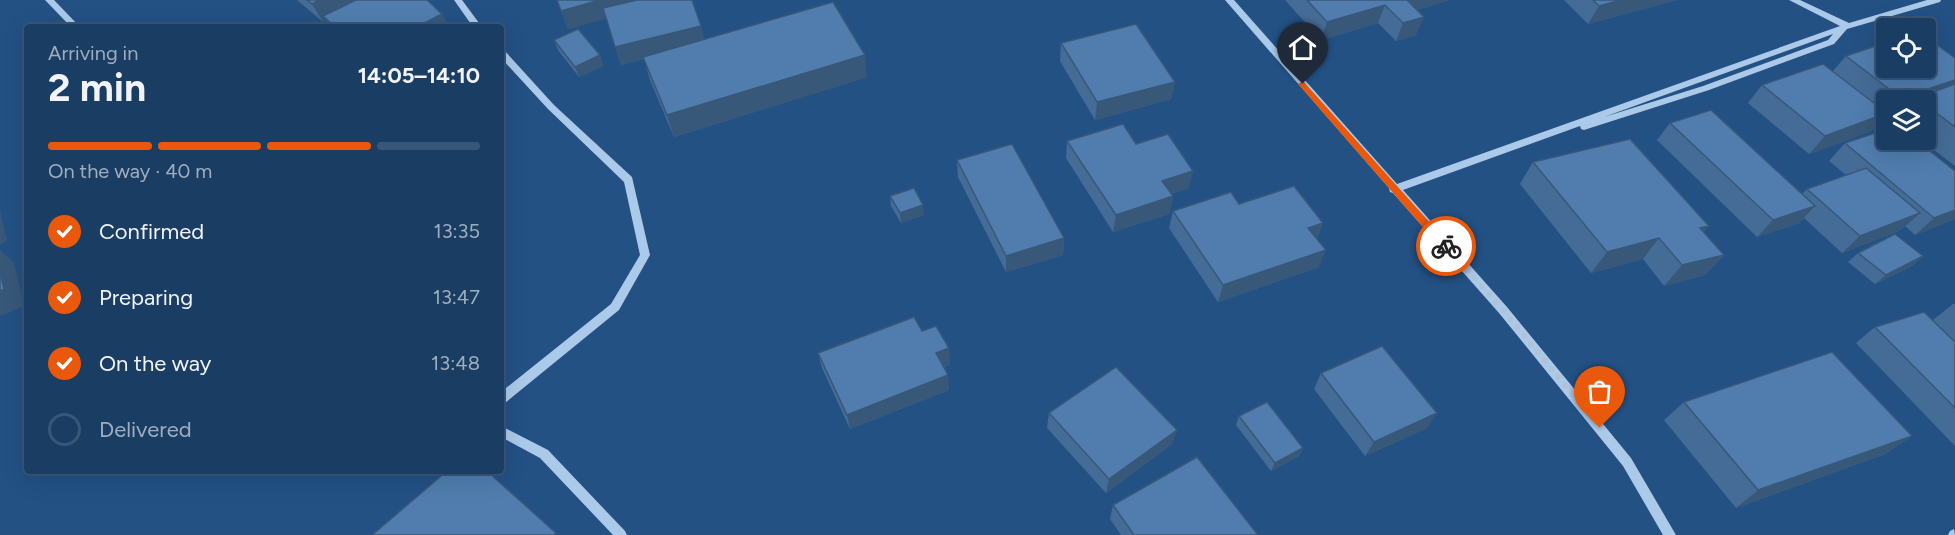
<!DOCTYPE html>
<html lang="en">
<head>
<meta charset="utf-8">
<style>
	:root { --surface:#1a3d63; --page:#27486c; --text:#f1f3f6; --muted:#9faebe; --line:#385678; --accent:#ea580c }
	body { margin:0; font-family:Figtree,sans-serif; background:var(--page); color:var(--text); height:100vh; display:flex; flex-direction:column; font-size:22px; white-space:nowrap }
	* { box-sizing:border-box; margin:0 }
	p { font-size:20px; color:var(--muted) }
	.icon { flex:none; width:33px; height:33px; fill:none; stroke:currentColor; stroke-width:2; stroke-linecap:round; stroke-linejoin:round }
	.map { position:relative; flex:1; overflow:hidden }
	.sheet { position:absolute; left:24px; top:24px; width:480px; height:450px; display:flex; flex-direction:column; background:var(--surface); border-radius:6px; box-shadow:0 6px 24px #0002,0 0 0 2px var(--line) }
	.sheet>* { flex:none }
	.fabs { position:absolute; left:1876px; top:18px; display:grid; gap:12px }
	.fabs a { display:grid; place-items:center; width:60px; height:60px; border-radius:6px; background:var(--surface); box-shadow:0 6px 24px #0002,0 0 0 2px var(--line); font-size:30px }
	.pin { position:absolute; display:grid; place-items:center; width:51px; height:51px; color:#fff; margin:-62px -26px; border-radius:50% 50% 50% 0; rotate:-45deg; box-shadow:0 0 6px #0007 }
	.pin .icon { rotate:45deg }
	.courier { position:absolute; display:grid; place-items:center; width:60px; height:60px; margin:-30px; border:4px solid #ea580c; border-radius:50%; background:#fff; color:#222; box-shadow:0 2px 8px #0007 }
	.headline em { font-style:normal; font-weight:700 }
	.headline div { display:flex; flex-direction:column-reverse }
	.headline { display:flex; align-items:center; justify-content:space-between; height:102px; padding:0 24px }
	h1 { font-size:39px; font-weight:700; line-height:45px }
	.bar { display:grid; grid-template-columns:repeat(4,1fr); gap:9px 6px; align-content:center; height:72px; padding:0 24px }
	.bar i { height:8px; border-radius:4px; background:var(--line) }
	.bar .current { background:var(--accent) }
	.bar p { grid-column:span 4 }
	ol { padding:0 24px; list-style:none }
	li { display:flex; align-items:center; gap:18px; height:66px }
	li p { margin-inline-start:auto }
	li .icon { padding:6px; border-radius:50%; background:var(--accent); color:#fff; stroke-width:4 }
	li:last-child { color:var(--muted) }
	li i { width:33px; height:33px; border:3px solid var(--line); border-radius:50% }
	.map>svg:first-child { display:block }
</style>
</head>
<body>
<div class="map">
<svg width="1955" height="535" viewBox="0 0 1955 535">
	<rect width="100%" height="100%" fill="#235184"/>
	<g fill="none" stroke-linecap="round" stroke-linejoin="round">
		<g fill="#abc9e8" fill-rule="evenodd">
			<polygon points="45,0 54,0 80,27 71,27"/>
			<polygon points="454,0 462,0 482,27 473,27"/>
			<path d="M 1225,0 L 1234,0 L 1397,184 L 1840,26 L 1789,0 L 1800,0 L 1849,23 L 1927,0 L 1941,0 L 1940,2 L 1847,29 L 1834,44 L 1709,90 L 1584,130 L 1581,129 L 1580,126 L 1403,190 L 1507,307 L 1631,458 L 1676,535 L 1663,535 L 1623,466 L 1499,313 L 1393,193 L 1390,192 L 1389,188 ZM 1833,34 L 1828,40 L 1703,86 L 1604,117 Z"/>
			<polygon points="501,49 504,50 554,105 632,177 650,255 619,310 505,403 501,404 501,392 611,304 640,255 624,182 548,109 501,58"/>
			<polygon points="501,426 548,450 625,531 627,535 613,535 540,458 501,437"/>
			<polygon points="1954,529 1955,535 1948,535 1950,531"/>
		</g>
	</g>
	<g fill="#456c96">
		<polygon points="297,0 427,0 449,27 330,27 326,20 323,22"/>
		<polygon points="557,0 704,40 867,77 674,137 650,80 644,59 621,65 606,18 568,29"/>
		<polygon points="1285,0 1449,0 1417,10 1416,35 1396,41 1378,23 1321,40"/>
		<polygon points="1564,0 1677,0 1588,24"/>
		<polygon points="554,40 600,55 603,66 579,77 558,50"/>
		<polygon points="1061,43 1175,82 1171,99 1095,120 1060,61"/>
		<polygon points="1846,56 1955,58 1955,166 1921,140 1926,140 1926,100 1887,100 1887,115 1885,116 1871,131 1809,154 1748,103 1762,85 1833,71"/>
		<polygon points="1670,123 1802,194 1807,189 1846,175 1829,161 1845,143 1955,219 1915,235 1905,226 1901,230 1842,253 1804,218 1799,223 1757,237 1657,140"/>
		<polygon points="1067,141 1136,144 1189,188 1171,194 1173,196 1169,214 1113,232 1066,158"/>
		<polygon points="957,160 1064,238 1063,255 1006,272 958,177"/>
		<polygon points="1533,162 1703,232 1724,255 1705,275 1664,286 1643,259 1591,273 1520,184"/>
		<polygon points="890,196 924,215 901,223 891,206"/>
		<polygon points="1239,204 1323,223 1317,238 1319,267 1218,302 1169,228 1173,211"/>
		<polygon points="1858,253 1923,256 1912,266 1875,284 1848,262"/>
		<polygon points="1953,304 1955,304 1955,446 1856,343 1875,327 1933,320"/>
		<polygon points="922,331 950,364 944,367 949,390 850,429 822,368 818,353"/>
		<polygon points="1321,373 1427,428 1365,456 1314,389"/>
		<polygon points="1684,402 1912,436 1885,454 1736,508 1664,420"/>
		<polygon points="1049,413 1172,444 1106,493 1047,428"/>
		<polygon points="1239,416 1303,448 1299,456 1271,471 1236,425"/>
		<polygon points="1113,505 1258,535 1121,535 1110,519"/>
	</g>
	<g fill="#38587a">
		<polygon points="319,0 364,0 323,16 326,20 323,22 312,4"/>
		<polygon points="600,0 663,0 664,2 568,29 561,11"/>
		<polygon points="1404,0 1449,0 1398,16"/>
		<polygon points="1621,0 1677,0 1588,24 1599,6"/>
		<polygon points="1385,5 1378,23 1321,40 1327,22"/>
		<polygon points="442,14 449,27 417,27"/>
		<polygon points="1424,17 1416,35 1396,41 1403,23"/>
		<polygon points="701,26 706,44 621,65 615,47"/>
		<polygon points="600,55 603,66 579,77 575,67"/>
		<polygon points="865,55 867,77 674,137 667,115"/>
		<polygon points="1955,80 1955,91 1917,98 1915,100 1899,100 1901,98"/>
		<polygon points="1175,82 1171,99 1095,120 1097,102"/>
		<polygon points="1887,113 1887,115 1885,116 1871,131 1809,154 1825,136"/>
		<polygon points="1193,171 1189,188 1159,198 1162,181"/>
		<polygon points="1173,196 1169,214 1113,232 1116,215"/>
		<polygon points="923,205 924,215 901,223 900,213"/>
		<polygon points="1815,206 1799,223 1757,237 1773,220"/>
		<polygon points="0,210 7,241 0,244"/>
		<polygon points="1955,210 1955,219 1915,235 1934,218"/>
		<polygon points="1920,213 1901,230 1842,253 1860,236"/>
		<polygon points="1323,223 1316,240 1308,228"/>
		<polygon points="1709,226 1691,247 1700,228"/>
		<polygon points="1064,238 1063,255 1006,272 1006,256"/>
		<polygon points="1659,238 1643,259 1591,273 1607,252"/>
		<polygon points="0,250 14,262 24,306 0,316"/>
		<polygon points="1326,250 1319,267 1218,302 1223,285"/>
		<polygon points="1724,255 1705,275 1664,286 1682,265"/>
		<polygon points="1923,256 1912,266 1875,284 1886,275"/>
		<polygon points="949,348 950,364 937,369 936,353"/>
		<polygon points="948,375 949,390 850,429 847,415"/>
		<polygon points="1437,413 1427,428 1365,456 1374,442"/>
		<polygon points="1177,430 1172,444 1106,493 1109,479"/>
		<polygon points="1912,436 1885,454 1736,508 1758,490"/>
		<polygon points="1303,448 1299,456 1271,471 1275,463"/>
	</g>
	<g fill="#507dae" stroke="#38587a" stroke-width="1.5">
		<polygon points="307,0 319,0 312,4"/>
		<polygon points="356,0 427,0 442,14 417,27 335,27 323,16"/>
		<polygon points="557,0 600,0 561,11"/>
		<polygon points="637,0 692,0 701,26 615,47 603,8"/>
		<polygon points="1307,0 1407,0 1424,17 1403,23 1385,5 1327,22"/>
		<polygon points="1593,0 1621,0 1599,6"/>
		<polygon points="833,2 865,55 667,115 643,57"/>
		<polygon points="1136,24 1175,82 1097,102 1061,43"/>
		<polygon points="578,29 600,55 575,67 554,40"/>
		<polygon points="1926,37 1955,58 1955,80 1901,98 1846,56 1887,42 1887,68 1926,68"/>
		<polygon points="1823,64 1887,113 1825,136 1762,85"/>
		<polygon points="1955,84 1955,127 1926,105 1926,100 1920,100 1917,98"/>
		<polygon points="1711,110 1815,206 1773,220 1670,123"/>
		<polygon points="1123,124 1136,144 1168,134 1193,171 1162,181 1173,196 1116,215 1067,141"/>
		<polygon points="1887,129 1887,140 1916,140 1955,171 1955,210 1934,218 1845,143"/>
		<polygon points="1630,139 1709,226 1700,228 1724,255 1682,265 1659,238 1607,252 1533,162"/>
		<polygon points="1012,144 1064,238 1006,256 957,160"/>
		<polygon points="1866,168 1920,213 1860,236 1807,189"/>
		<polygon points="1294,186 1323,223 1308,228 1326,250 1223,285 1173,211 1231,192 1239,204"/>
		<polygon points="914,188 923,205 900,213 890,196"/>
		<polygon points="1895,234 1923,256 1886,275 1858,253"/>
		<polygon points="0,271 4,289 0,291"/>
		<polygon points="1924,312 1955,342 1955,408 1875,327"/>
		<polygon points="914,317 922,331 936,326 949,348 936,353 948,375 847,415 818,353"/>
		<polygon points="1382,346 1437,413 1374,442 1321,373"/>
		<polygon points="1832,352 1912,436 1758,490 1684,402"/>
		<polygon points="1116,367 1177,430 1109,479 1049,413"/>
		<polygon points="1267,402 1303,448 1275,463 1239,416"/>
		<polygon points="1197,457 1258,535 1134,535 1113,505"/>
		<polygon points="447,471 487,471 556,533 554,535 372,535"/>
	</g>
	<polygon fill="#ea580c" points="1303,81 1449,244 1449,249 1442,249 1300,86 1298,84"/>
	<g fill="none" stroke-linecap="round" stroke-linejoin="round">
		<polyline stroke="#b2c2d4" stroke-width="6" stroke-dasharray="0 10.8" points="1446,246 1503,310 1600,428"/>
	</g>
</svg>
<div class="fabs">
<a><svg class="icon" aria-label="locate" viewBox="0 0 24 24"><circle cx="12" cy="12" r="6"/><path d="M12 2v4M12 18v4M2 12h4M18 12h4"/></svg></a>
<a><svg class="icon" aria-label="layers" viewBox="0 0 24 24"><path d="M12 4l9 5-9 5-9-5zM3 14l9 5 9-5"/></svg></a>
</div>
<div class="pin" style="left:1600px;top:428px;background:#ea580c"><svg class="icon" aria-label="bag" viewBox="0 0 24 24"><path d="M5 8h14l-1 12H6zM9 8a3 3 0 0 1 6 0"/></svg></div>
<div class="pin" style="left:1303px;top:84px;background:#1f2937"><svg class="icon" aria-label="home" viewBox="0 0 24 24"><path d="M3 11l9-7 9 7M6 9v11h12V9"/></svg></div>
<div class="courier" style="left:1446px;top:246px"><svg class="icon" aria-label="bike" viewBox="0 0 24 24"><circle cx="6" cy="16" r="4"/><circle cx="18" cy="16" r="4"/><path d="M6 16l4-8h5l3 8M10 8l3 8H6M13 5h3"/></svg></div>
<section class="sheet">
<div class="headline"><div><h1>2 min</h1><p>Arriving in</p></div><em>14:05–14:10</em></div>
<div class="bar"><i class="current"></i><i class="current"></i><i class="current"></i><i></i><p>On the way · 40 m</p></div>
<ol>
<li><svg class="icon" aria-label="check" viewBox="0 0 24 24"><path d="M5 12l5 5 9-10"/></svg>Confirmed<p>13:35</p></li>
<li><svg class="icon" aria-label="check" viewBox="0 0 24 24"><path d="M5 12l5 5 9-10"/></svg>Preparing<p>13:47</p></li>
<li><svg class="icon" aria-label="check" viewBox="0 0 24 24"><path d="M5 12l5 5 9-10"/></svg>On the way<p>13:48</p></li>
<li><i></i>Delivered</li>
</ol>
</section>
</div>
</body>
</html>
